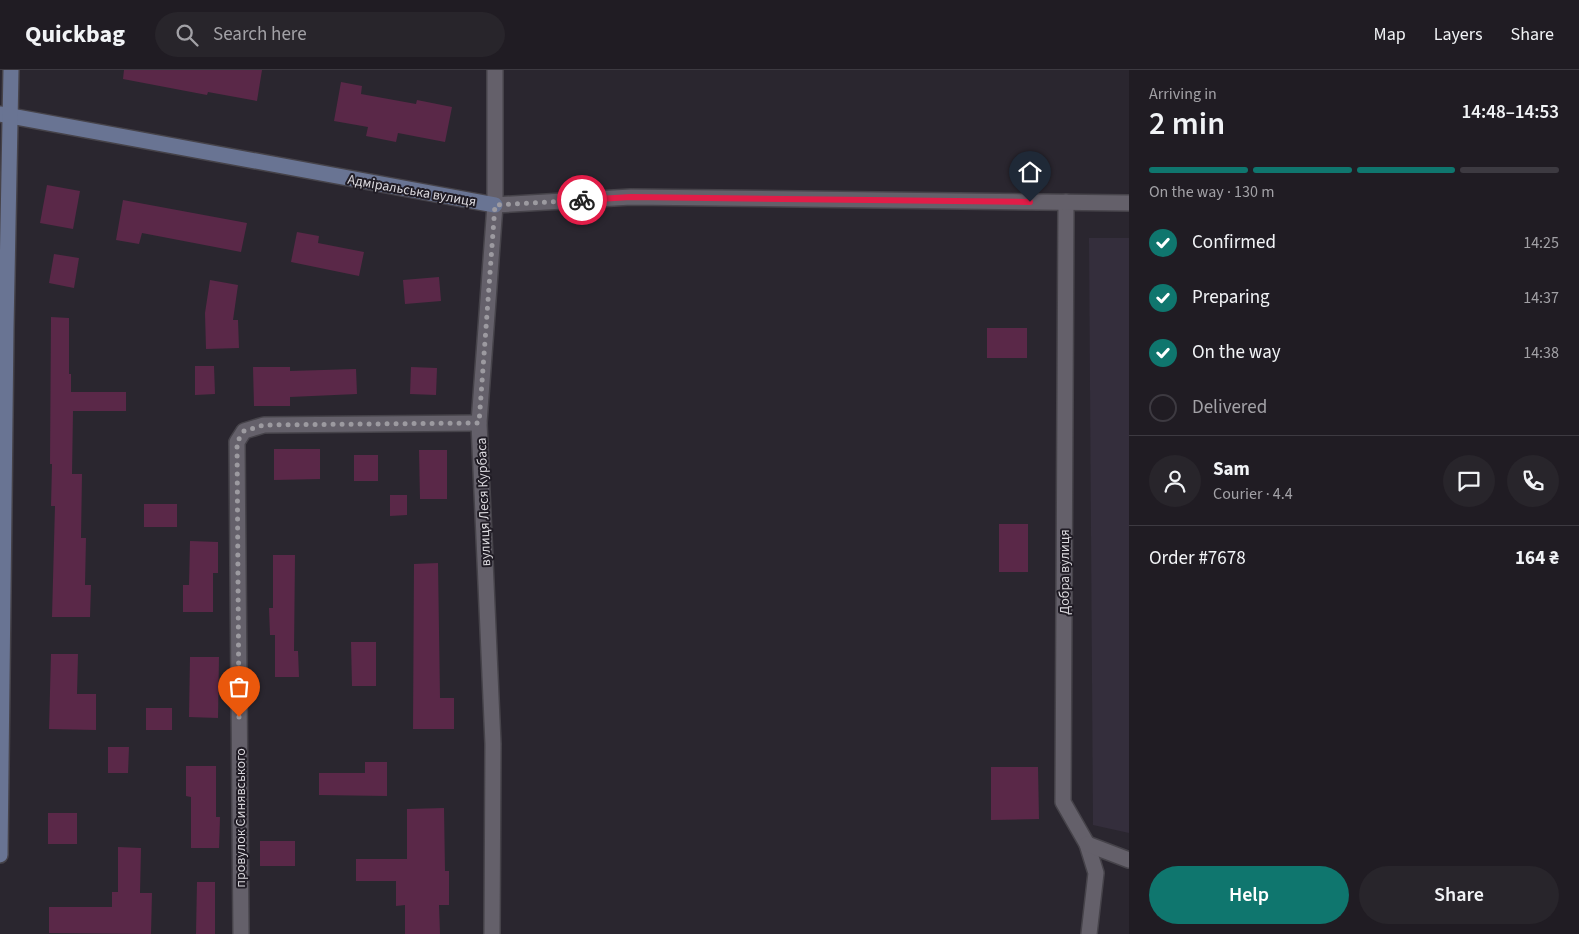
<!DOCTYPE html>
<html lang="en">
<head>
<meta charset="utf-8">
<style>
	:root { --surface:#201c23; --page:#28252b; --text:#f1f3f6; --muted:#a2a1a6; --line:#3d3a41; --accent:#0f766e }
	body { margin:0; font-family:"Source Sans 3",sans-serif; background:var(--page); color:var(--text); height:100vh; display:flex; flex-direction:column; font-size:19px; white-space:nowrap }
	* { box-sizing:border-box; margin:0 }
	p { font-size:16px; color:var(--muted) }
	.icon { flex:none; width:28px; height:28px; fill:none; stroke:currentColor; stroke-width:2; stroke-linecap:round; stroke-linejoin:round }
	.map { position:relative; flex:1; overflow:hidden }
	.sheet { display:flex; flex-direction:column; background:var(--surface); width:450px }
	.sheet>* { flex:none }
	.pin { position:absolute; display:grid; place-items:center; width:42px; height:42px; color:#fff; margin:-51px -21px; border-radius:50% 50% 50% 0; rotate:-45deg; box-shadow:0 0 5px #0007 }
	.pin .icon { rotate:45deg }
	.courier { position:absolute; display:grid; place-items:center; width:50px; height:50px; margin:-25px; border:4px solid #e11d48; border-radius:50%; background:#fff; color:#222; box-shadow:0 1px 6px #0007 }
	.summary em { font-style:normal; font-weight:600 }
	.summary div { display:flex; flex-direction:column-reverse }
	.summary { display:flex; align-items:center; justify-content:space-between; height:85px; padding:0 20px }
	h1 { font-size:32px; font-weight:600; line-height:38px }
	.bar { display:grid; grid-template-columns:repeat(4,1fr); gap:8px 5px; align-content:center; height:60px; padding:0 20px }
	.bar i { height:6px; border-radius:4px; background:var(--line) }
	.bar .selected { background:var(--accent) }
	.bar p { grid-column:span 4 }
	.line { display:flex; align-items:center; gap:12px; padding:0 20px; border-top:1px solid var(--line) }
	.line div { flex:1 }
	.round { display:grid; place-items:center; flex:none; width:52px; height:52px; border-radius:26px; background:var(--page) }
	ol { padding:0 20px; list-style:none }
	li { display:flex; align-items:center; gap:15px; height:55px }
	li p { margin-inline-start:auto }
	li .icon { padding:5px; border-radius:50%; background:var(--accent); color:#fff; stroke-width:4 }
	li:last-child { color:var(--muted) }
	li i { width:28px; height:28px; border:2px solid var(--line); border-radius:50% }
	.button { display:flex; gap:10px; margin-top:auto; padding:10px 20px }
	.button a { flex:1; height:58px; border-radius:30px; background:var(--accent); color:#fff; font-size:20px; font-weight:600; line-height:58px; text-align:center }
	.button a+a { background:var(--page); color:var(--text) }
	header { display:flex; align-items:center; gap:30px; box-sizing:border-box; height:70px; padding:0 25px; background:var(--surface); border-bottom:1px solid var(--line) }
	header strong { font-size:24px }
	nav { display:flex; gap:28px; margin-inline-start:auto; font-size:18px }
	.search { width:350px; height:45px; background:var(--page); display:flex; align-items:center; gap:12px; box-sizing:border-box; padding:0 18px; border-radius:28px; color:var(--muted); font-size:19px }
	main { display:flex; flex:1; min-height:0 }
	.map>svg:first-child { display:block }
</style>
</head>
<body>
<header>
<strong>Quickbag</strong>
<div class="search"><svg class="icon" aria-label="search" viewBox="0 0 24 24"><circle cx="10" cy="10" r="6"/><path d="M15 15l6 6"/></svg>Search here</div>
<nav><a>Map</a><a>Layers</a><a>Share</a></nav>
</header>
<main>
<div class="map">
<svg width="1129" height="864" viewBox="0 0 1129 864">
	<rect width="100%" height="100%" fill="#2a262f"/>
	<polygon fill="#342e3c" points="1089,168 1129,168 1129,763 1093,755"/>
	<g fill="#5a2848">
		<polygon points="124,0 262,0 257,31 208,22 207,25 123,9"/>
		<polygon points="341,12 362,16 361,24 416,34 417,30 452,37 445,72 398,63 396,72 366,66 368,57 334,51"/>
		<polygon points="47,115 80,121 73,159 40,153"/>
		<polygon points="123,130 247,153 241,182 142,163 139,174 116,170"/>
		<polygon points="297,162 319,166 318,173 364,182 359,206 291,192"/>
		<polygon points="54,184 79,188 74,218 49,213"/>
		<polygon points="439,207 441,231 405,234 403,210"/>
		<polygon points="210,210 238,215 233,250 238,250 239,278 206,279 205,243"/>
		<polygon points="51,247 69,248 69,304 71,304 71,322 126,322 126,341 73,341 72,404 82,404 81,468 86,468 85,515 91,515 90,547 52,547 55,436 51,436 52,394 50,394"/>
		<rect x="987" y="258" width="40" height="30"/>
		<polygon points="195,296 214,296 215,324 195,325"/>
		<polygon points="253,297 290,297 290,301 356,299 357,324 290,327 290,336 254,336"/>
		<polygon points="411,297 437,298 436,325 410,324"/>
		<polygon points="274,379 320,379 320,409 274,410"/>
		<polygon points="419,380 447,380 447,429 420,429"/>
		<rect x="354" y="385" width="24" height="26"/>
		<polygon points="390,425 407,425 407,445 390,446"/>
		<rect x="144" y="434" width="33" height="23"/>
		<rect x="999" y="454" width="29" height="48"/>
		<polygon points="190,471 218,472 218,503 213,503 213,542 183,542 183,515 189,515"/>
		<polygon points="273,485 295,485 294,581 298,581 299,607 275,607 275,565 270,565 269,538 273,538"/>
		<polygon points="438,493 440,628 454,628 454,659 413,659 414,494"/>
		<polygon points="351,572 376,572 376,616 352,616"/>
		<polygon points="51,584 78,584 77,624 96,624 96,660 49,659"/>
		<polygon points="190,587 219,587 218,648 189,647"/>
		<rect x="146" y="638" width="26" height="22"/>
		<polygon points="108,677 129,677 128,703 108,703"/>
		<polygon points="365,692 387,692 387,726 319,725 319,703 365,703"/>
		<polygon points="186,696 216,696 216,747 220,747 219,778 191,778 191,727 186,726"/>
		<polygon points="991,697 1038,697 1039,749 991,750"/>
		<polygon points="444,738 445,801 449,801 449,835 439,835 440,864 405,864 405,835 396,836 396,811 356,811 356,789 407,789 407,739"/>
		<rect x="48" y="743" width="29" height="31"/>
		<rect x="260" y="771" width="35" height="25"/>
		<polygon points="118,777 141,778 140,823 152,823 151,864 49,863 49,837 112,837 112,822 118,822"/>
		<polygon points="197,812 215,812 215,864 196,864"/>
	</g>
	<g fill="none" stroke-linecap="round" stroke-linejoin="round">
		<g stroke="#46434a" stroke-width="18">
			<g id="street">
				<polyline points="1066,132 1063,732 1087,774 1096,803 1089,864"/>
				<polyline points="495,135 631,127 1129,133"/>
				<polyline points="1087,774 1129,790"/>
				<polyline points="241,864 237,372 244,361 264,355 479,353"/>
				<polyline points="492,864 493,674 479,353 495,135 495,0"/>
			</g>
		</g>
		<g stroke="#46434a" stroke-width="18">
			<g id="secondary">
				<polyline points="0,44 495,135"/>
				<polyline points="0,785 6,258 11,0"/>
			</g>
		</g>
		<use href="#street" stroke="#64606a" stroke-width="15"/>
		<use href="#secondary" stroke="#697493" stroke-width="15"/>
	</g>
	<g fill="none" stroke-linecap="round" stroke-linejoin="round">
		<polyline stroke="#9c9aa0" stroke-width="5" stroke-dasharray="0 9" points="239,647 237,372 244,361 264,355 479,353 495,135 582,130"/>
		<polyline stroke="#e11d48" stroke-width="6" points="582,130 631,127 1030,132"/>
	</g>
	<g text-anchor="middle" stroke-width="4" stroke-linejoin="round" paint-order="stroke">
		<g font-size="14" fill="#dad8dd" stroke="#201c25">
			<text transform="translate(412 120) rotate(10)" y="5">Адміральська вулиця</text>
			<text transform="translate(483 432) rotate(-92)" y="5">вулиця Леся Курбаса</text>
			<text transform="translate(1064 502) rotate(-90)" y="5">Добра вулиця</text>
			<text transform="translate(240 748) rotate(-90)" y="5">провулок Синявського</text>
		</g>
	</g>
</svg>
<div class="pin" style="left:239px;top:647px;background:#ea580c"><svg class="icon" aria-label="bag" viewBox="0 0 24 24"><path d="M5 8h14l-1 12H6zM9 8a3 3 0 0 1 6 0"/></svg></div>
<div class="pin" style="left:1030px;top:132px;background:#1f2937"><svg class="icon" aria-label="home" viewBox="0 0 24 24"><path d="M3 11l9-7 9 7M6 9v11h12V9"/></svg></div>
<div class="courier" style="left:582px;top:130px"><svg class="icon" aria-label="bike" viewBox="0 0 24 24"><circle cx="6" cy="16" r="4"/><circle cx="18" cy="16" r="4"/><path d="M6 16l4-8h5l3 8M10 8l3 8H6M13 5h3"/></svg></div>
</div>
<section class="sheet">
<div class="summary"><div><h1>2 min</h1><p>Arriving in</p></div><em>14:48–14:53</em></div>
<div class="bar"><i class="selected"></i><i class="selected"></i><i class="selected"></i><i></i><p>On the way · 130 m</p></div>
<ol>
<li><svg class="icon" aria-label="check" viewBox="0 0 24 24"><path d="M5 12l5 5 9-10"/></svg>Confirmed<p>14:25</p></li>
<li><svg class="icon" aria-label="check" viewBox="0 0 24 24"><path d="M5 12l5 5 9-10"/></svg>Preparing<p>14:37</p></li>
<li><svg class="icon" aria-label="check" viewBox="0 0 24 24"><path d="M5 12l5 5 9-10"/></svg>On the way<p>14:38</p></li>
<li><i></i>Delivered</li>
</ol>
<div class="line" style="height:90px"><a class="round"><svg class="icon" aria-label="person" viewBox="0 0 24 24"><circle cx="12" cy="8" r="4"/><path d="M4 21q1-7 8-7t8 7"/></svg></a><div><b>Sam</b><p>Courier · 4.4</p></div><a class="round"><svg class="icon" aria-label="chat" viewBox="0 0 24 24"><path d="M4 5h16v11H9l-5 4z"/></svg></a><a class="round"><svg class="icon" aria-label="phone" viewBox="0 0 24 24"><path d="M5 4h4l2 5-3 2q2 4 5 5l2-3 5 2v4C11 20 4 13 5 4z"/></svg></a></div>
<div class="line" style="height:65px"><div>Order #7678</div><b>164 ₴</b></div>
<div class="button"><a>Help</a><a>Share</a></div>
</section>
</main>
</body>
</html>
